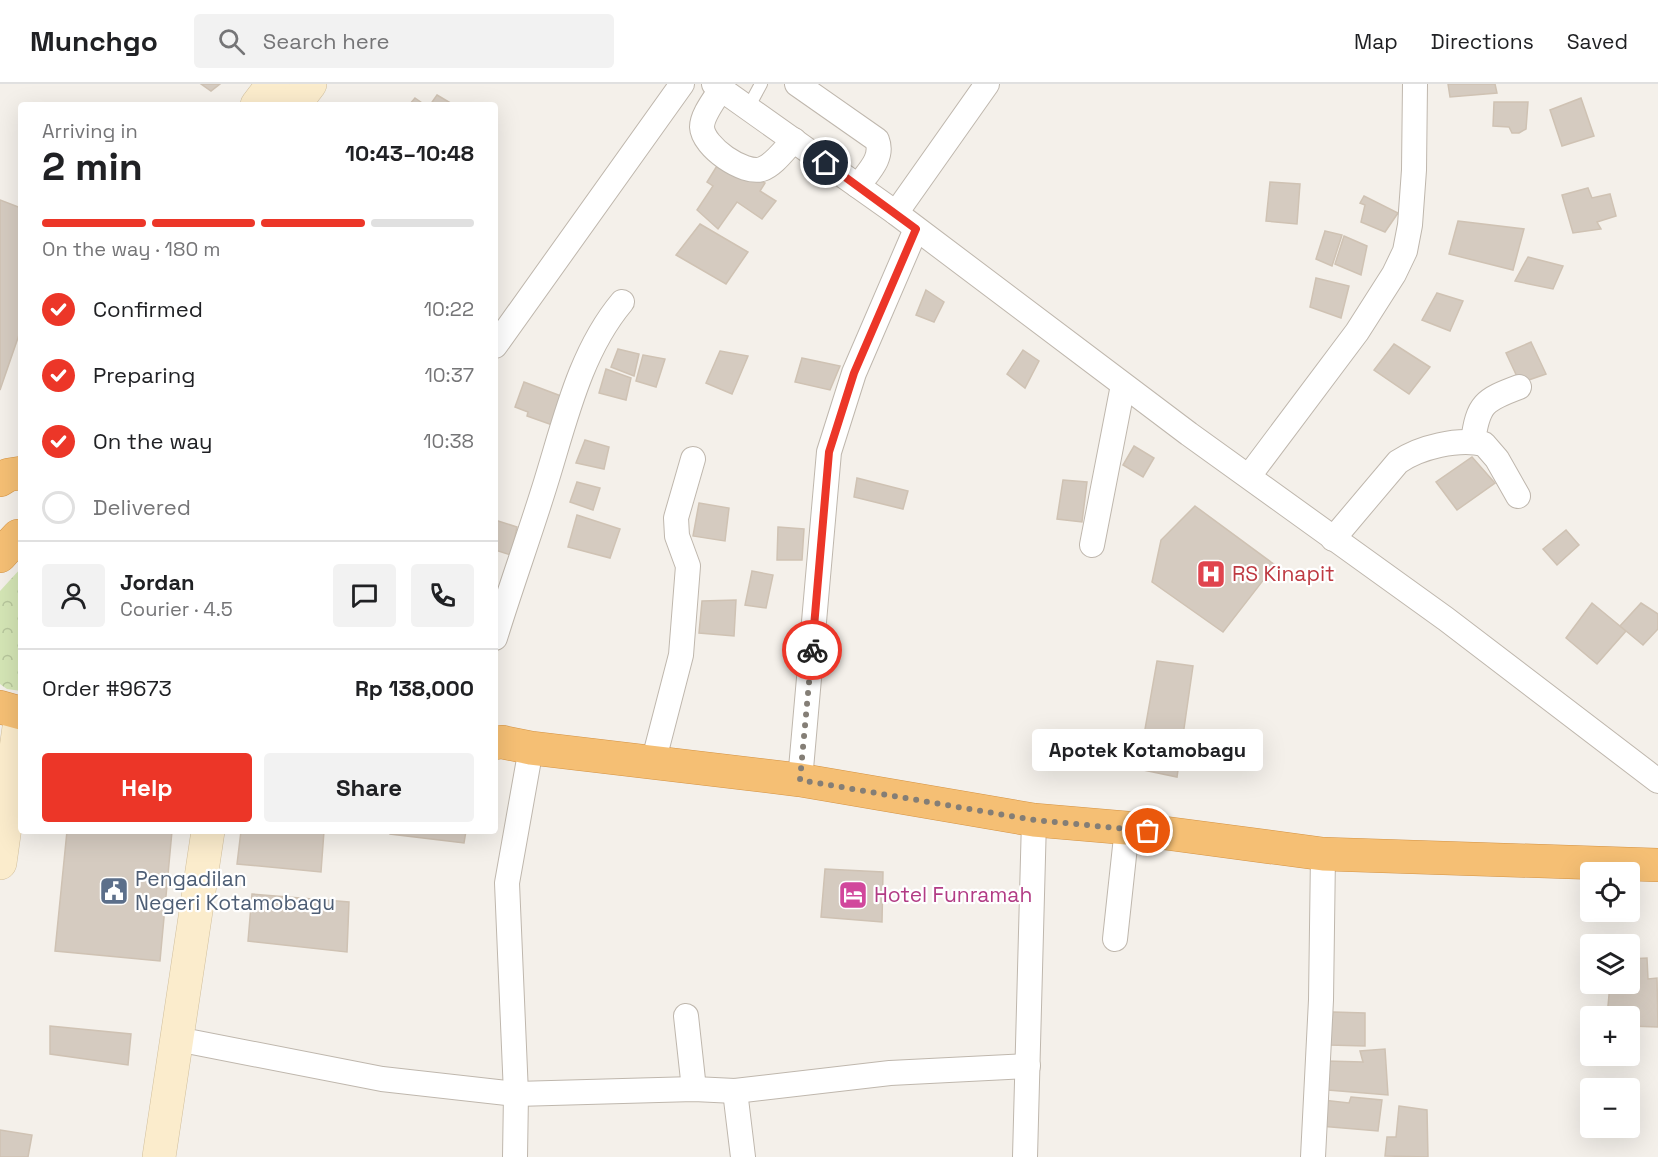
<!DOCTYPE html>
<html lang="en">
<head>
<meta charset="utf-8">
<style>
	:root { --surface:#fff; --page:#f2f2f2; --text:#202124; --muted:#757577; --line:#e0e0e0; --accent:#ec3628 }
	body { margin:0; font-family:"Space Grotesk",sans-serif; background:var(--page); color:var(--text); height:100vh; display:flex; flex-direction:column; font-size:22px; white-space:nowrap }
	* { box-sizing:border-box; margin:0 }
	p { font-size:20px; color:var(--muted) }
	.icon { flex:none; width:33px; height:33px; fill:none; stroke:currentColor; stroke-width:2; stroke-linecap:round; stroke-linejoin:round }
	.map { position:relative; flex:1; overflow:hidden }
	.panel { position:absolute; left:18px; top:18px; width:480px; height:732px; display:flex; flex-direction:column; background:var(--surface); border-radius:6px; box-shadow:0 6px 24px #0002 }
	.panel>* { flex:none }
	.controls { position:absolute; left:1580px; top:778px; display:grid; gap:12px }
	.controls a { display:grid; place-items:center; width:60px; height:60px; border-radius:6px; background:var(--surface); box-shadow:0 6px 24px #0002; font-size:30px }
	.pin { position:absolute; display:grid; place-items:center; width:51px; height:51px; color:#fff; margin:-26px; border:3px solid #fff; border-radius:50%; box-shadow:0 2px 6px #0007 }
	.courier { position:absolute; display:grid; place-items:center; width:60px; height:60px; margin:-30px; border:4px solid #ec3628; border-radius:50%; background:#fff; color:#222; box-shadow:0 2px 8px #0007 }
	.bubble { position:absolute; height:42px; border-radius:6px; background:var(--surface); box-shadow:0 6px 24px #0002; font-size:20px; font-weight:700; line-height:42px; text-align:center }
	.headline em { font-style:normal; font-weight:700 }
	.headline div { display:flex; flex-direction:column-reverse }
	.headline { display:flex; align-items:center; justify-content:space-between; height:102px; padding:0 24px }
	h1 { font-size:39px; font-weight:700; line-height:45px }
	.bar { display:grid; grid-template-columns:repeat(4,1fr); gap:9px 6px; align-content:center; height:72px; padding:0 24px }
	.bar i { height:8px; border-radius:4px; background:var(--line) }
	.bar .on { background:var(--accent) }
	.bar p { grid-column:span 4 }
	.line { display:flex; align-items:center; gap:15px; padding:0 24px; border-top:2px solid var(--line) }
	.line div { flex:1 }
	.round { display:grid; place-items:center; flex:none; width:63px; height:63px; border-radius:6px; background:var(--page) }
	ol { padding:0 24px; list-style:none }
	li { display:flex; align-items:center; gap:18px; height:66px }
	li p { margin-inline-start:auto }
	li .icon { padding:6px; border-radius:50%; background:var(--accent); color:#fff; stroke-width:4 }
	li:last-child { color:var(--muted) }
	li i { width:33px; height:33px; border:3px solid var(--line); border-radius:50% }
	.primary-button { display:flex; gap:12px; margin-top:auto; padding:12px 24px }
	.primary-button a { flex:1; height:69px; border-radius:6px; background:var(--accent); color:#fff; font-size:24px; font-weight:700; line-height:69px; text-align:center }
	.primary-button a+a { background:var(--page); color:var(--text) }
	header { display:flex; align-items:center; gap:36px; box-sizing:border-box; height:84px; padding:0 30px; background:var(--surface); border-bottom:2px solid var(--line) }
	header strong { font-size:28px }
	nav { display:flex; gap:33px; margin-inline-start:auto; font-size:21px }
	.search { width:420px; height:54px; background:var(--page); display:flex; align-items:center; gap:15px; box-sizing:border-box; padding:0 21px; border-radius:6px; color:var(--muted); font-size:22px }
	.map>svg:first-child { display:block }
</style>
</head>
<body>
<header>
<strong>Munchgo</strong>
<div class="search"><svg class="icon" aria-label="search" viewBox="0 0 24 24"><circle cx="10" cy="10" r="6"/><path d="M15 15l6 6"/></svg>Search here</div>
<nav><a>Map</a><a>Directions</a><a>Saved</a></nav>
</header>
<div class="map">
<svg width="1658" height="1073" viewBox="0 0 1658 1073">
	<defs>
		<pattern id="park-crowns" width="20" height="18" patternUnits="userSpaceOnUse" patternTransform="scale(1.5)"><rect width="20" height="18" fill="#d4e5b5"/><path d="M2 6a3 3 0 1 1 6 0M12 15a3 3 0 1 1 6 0" fill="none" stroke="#b7c69c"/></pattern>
	</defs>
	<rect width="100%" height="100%" fill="#f4f0ea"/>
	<polygon fill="url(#park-crowns)" points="21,484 21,607 7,605 0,600 0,507"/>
	<g fill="#d5cbc0" stroke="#cfc2b3" stroke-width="1.5">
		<polygon points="201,0 220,0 211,7"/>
		<polygon points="1448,0 1495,0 1497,9 1450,13"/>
		<polygon points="437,11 454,21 430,21"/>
		<polygon points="415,14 425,21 409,21"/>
		<polygon points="1581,14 1594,52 1562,62 1550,26"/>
		<polygon points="1494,18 1528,18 1526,45 1519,49 1512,49 1509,43 1493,42"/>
		<polygon points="720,77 765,99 760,107 776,117 762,135 737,118 718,145 697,126 713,102 707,98"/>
		<polygon points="1270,98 1300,100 1297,140 1266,137"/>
		<polygon points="1588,104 1592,114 1610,110 1616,132 1597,138 1601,145 1573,149 1562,111"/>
		<polygon points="1364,112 1398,129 1385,148 1361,138 1365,121 1360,119"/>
		<polygon points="0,116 21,124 21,245 0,306"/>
		<polygon points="1458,137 1524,145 1513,186 1449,170"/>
		<polygon points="700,140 748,168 726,200 676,171"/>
		<polygon points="1325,147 1342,151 1332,182 1316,175"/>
		<polygon points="1344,152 1367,162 1361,191 1335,180"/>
		<polygon points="1528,173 1563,182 1553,205 1515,197"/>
		<polygon points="1316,194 1349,202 1341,234 1310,223"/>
		<polygon points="926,206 944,218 934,238 916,231"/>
		<polygon points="1437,209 1463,217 1450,247 1422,236"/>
		<polygon points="1531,258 1546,290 1520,299 1506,269"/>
		<polygon points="1394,260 1430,283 1409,310 1374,286"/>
		<polygon points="618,265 639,270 634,292 611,283"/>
		<polygon points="1023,266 1039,277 1025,304 1007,290"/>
		<polygon points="720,267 748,272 732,310 706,299"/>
		<polygon points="643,271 665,275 656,303 636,297"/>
		<polygon points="802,274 840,282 830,306 795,298"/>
		<polygon points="606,285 631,294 626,316 599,309"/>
		<polygon points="524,298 569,315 558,343 527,332 528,328 515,323"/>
		<polygon points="585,356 609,363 604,385 576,379"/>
		<polygon points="1134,362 1154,374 1143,393 1123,381"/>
		<polygon points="1472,373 1495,399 1457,426 1436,398"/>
		<polygon points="857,394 908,407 903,425 854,413"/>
		<polygon points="1063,396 1087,398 1082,438 1057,435"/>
		<polygon points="577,398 600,404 593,426 570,418"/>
		<polygon points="699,419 729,424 725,457 693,452"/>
		<polygon points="1195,422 1275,481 1223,548 1152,498 1161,456"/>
		<polygon points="577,431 620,445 610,474 568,463"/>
		<polygon points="495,436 517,443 511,471 495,466"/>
		<polygon points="778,443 804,445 802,476 777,476"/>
		<polygon points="1566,446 1579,461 1557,481 1543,465"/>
		<polygon points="752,487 773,491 766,524 745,521"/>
		<polygon points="736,516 734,552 699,549 702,517"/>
		<polygon points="1592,519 1626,547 1597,580 1566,554"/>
		<polygon points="1641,519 1658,530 1658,545 1643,561 1620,542"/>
		<polygon points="1157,577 1193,582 1177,693 1138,685"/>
		<polygon points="67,747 172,747 160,877 55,867"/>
		<polygon points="241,747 324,747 321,788 237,780"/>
		<polygon points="390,747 466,747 464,759 390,750"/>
		<polygon points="825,785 883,788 882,838 821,833"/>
		<polygon points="252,810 349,818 347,868 248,857"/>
		<polygon points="1647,874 1648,895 1657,894 1658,943 1629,942 1629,933 1607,933 1610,900 1629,900 1629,875"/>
		<polygon points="1333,928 1365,929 1365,962 1329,961"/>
		<polygon points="50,942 131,950 128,981 50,970"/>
		<polygon points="1385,965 1388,1011 1328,1006 1327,977 1363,978 1360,967"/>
		<polygon points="1351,1013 1382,1016 1378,1047 1320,1042 1323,1016 1349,1019"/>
		<polygon points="1399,1022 1427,1026 1428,1073 1385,1072 1387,1053 1396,1053"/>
		<polygon points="0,1046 32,1051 28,1073 0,1073"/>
	</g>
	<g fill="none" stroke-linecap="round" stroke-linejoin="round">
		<g stroke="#bfb7ad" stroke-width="14">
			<polyline id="lane" points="748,24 761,0"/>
		</g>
		<g stroke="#bfb7ad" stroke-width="26">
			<g id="street">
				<polyline points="714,0 896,129 1189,350 1446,535 1658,697"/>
				<path d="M 797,0 L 877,56 C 884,74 868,88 858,102"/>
				<path d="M 721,5 C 715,15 702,31 702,43 C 703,63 744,91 762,85 C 774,81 785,65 794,56"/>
				<polyline points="896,129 987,0"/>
				<polyline points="495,262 682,0"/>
				<path d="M 1473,357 C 1478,320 1484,316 1519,303"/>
				<polyline points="1249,392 1357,248 1394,190 1405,167 1410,141 1414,86 1415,0"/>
				<path d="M 1333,455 L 1398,378 C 1420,363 1458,354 1484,360 L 1497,375 L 1518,412"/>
				<polyline points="1092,461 1123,301"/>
				<path d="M 495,554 C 511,502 530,450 546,398 C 565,337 580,268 622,218"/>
				<polyline points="653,679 681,571 688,482 677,452 676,434 693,375"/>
				<polyline points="800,696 829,368 854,289 916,145"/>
				<polyline points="1115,855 1127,744"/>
				<polyline points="686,932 694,1005"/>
				<polyline points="177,955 382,995 516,1010 694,1005 735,1007 890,989 1028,982"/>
				<polyline points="735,1007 743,1073"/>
				<polyline points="515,1073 516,1010 507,799 531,664"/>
				<polyline points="1025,1073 1034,736"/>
				<polyline points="1313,1073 1321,916 1323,770"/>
			</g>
		</g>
		<g stroke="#d1bf9c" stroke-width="34">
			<g id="secondary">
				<polyline points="257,21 273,0"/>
				<polyline points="294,21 310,0"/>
				<polyline points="0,779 21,629"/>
				<polyline points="159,1073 208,747"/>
			</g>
		</g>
		<g stroke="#d49344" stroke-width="34">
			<g id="highway">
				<polyline points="0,396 8,391 21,389"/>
				<polyline points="0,472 18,452"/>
				<polyline points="0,623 21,629"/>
				<polyline points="495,659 502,658 531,664 800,696 1034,736 1127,744 1323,770 1658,781"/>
			</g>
		</g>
		<use href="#lane" stroke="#fff" stroke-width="12"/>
		<use href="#street" stroke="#fff" stroke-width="24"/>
		<use href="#secondary" stroke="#fbeccc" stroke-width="33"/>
		<use href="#highway" stroke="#f5bf74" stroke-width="33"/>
	</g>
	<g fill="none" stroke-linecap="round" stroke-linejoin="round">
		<polyline stroke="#847e76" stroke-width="6" stroke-dasharray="0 10.8" points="812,566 800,696 1034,736 1148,747"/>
		<polyline stroke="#ec3628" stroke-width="8" points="812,566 829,368 854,289 916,145 826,79"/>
	</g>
	<defs>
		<g id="hospital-square" transform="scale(1.5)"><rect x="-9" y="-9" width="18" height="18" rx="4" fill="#e0444e" stroke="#fff"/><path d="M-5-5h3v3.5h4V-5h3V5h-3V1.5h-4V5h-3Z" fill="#fff"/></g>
		<g id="civic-square" transform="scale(1.5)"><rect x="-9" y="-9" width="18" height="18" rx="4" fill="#5c6f8a" stroke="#fff"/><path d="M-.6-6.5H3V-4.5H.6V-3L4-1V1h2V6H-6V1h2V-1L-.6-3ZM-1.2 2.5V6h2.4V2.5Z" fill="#fff"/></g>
		<g id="hotel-square" transform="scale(1.5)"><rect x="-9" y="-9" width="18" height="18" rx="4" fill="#d1479c" stroke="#fff"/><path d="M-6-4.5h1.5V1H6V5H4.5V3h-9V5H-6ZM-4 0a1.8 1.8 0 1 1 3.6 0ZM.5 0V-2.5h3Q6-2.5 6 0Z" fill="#fff"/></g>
	</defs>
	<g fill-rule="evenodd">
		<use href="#hospital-square" x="1211" y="490"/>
		<use href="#civic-square" x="114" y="807"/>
		<use href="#hotel-square" x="853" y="811"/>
	</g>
	<g text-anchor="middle" stroke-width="4.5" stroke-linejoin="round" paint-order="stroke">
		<g font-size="21" fill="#be3a42" stroke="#fff" text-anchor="start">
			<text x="1232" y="497">RS Kinapit</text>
		</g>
		<g font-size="21" fill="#4e5e75" stroke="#fff" text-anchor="start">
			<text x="135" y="802">Pengadilan<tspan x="135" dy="24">Negeri Kotamobagu</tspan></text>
		</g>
		<g font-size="21" fill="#b23c85" stroke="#fff" text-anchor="start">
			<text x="874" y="818">Hotel Funramah</text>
		</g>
	</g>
</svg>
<div class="controls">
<a><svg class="icon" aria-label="locate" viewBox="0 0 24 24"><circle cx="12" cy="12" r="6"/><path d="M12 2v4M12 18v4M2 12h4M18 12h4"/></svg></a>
<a><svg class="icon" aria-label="layers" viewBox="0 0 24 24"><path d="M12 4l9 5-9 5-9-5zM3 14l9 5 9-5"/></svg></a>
<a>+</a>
<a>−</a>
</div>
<div class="pin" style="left:1148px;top:747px;background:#ea580c"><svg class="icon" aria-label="bag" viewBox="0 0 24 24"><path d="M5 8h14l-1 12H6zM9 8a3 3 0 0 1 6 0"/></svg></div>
<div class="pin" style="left:826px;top:79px;background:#1f2937"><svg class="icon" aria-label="home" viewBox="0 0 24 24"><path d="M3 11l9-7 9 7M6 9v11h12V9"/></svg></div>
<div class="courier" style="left:812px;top:566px"><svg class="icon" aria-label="bike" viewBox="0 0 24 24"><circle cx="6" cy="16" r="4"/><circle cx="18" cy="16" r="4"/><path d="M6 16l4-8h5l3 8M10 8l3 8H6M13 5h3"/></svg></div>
<div class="bubble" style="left:1032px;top:645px;width:231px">Apotek Kotamobagu</div>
<section class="panel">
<div class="headline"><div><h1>2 min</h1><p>Arriving in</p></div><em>10:43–10:48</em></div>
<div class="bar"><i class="on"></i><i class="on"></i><i class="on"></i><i></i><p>On the way · 180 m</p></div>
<ol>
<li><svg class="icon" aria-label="check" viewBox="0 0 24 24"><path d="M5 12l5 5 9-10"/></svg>Confirmed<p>10:22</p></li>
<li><svg class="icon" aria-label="check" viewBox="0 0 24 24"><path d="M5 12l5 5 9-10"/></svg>Preparing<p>10:37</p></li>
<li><svg class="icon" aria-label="check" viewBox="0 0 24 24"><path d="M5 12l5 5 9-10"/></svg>On the way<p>10:38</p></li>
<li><i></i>Delivered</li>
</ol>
<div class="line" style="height:108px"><a class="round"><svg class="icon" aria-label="person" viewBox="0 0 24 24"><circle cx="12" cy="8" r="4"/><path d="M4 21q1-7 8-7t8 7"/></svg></a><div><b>Jordan</b><p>Courier · 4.5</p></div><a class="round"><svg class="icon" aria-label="chat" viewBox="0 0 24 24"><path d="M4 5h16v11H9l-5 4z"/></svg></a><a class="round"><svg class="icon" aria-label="phone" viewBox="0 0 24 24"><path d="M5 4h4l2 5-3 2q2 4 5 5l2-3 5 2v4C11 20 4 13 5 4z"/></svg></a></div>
<div class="line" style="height:78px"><div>Order #9673</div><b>Rp 138,000</b></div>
<div class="primary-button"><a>Help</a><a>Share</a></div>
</section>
</div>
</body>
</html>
